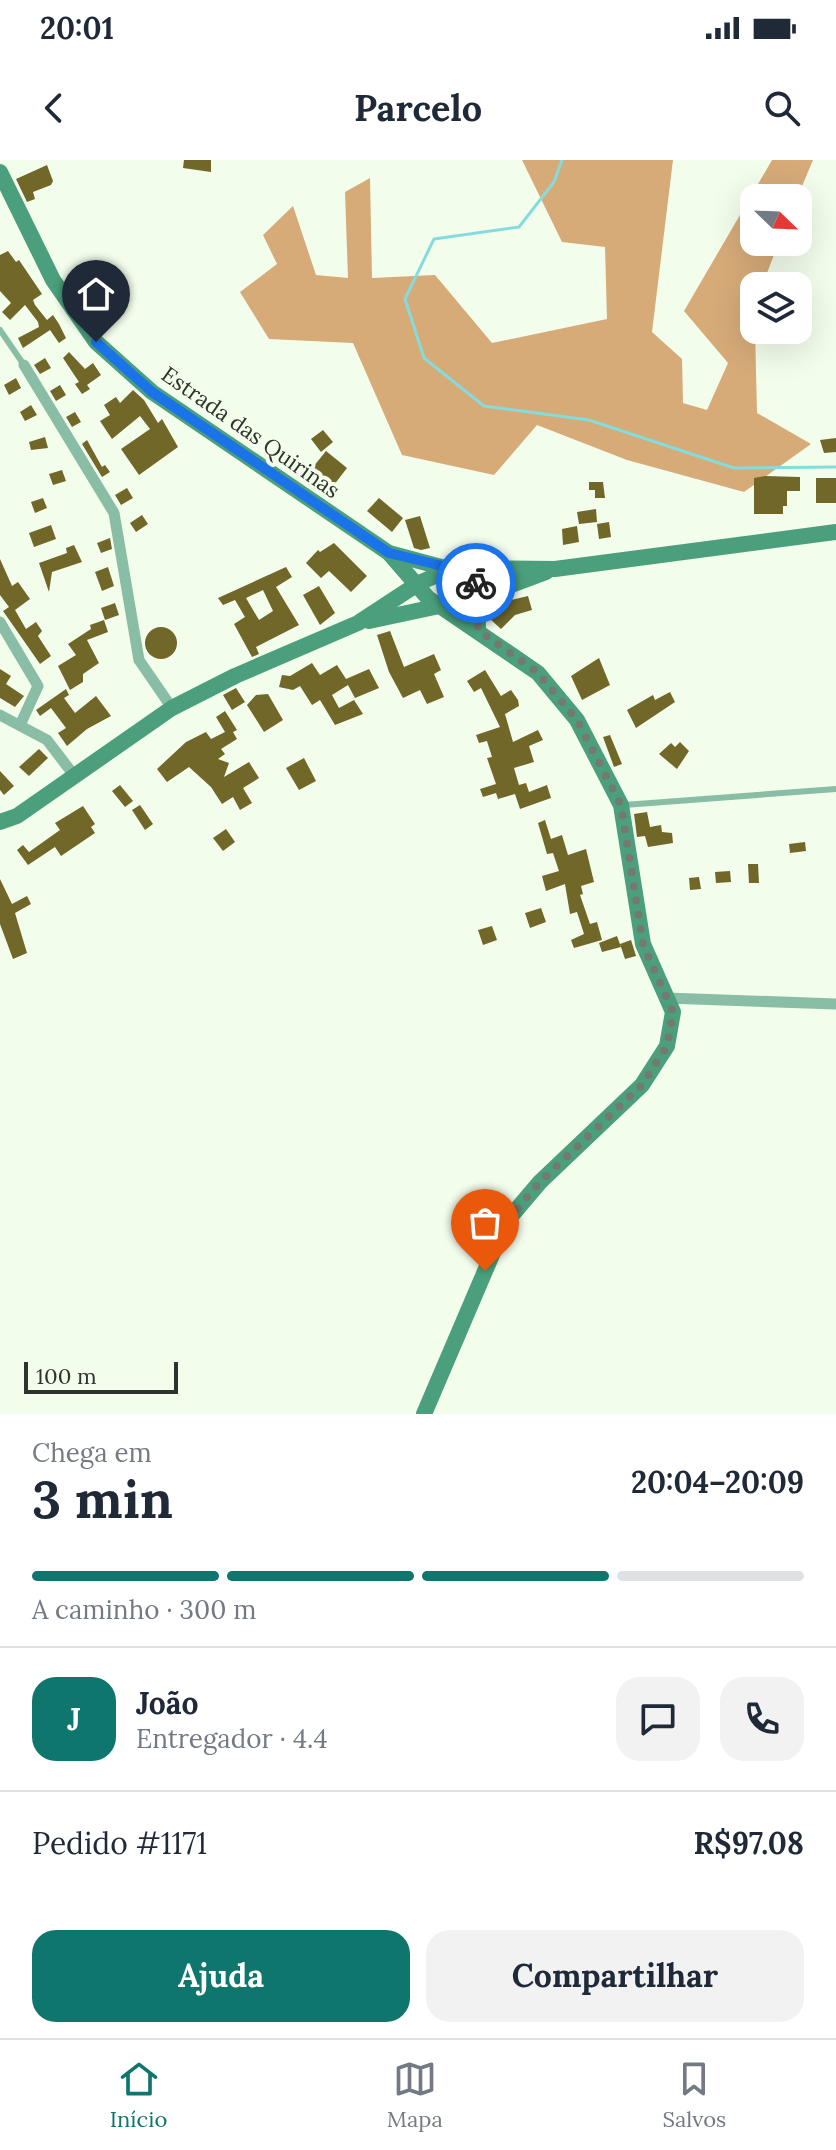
<!DOCTYPE html>
<html lang="pt">
<head>
<meta charset="utf-8">
<style>
	:root { --surface:#fff; --page:#f2f2f3; --text:#1f2937; --muted:#747a83; --line:#e0e1e3; --accent:#0f766e }
	body { margin:0; font-family:Lora,serif; background:var(--page); color:var(--text); height:100vh; display:flex; flex-direction:column; font-size:30px; white-space:nowrap }
	* { box-sizing:border-box; margin:0 }
	p { font-size:26px; color:var(--muted) }
	.icon { flex:none; width:44px; height:44px; fill:none; stroke:currentColor; stroke-width:2; stroke-linecap:round; stroke-linejoin:round }
	.map { position:relative; height:1254px; overflow:hidden }
	.panel { display:flex; flex-direction:column; background:var(--surface); flex:1 }
	.panel>* { flex:none }
	.needle { width:52px; rotate:113deg }
	.tools { position:absolute; left:740px; top:24px; display:grid; gap:16px }
	.tools a { display:grid; place-items:center; width:72px; height:72px; border-radius:16px; background:var(--surface); box-shadow:0 8px 32px #0002; font-size:40px }
	.scale { position:absolute; left:24px; bottom:20px; width:154px; box-sizing:border-box; padding-left:8px; border:4px solid #2f332d; border-top:0; font-size:22px; line-height:28px; white-space:nowrap; color:#2f332d; -webkit-text-stroke:6px #f3fdec; paint-order:stroke }
	.pin { position:absolute; display:grid; place-items:center; width:68px; height:68px; color:#fff; margin:-82px -34px; border-radius:50% 50% 50% 0; rotate:-45deg; box-shadow:0 0 8px #0007 }
	.pin .icon { rotate:45deg }
	.courier { position:absolute; display:grid; place-items:center; width:80px; height:80px; margin:-40px; border:6px solid #1a73e8; border-radius:50%; background:#fff; color:#222; box-shadow:0 2px 10px #0007 }
	.headline em { font-style:normal; font-weight:700 }
	.headline div { display:flex; flex-direction:column-reverse }
	.headline { display:flex; align-items:center; justify-content:space-between; height:136px; padding:0 32px }
	h1 { font-size:52px; font-weight:700; line-height:60px }
	.bar { display:grid; grid-template-columns:repeat(4,1fr); gap:12px 8px; align-content:center; height:96px; padding:0 32px }
	.bar i { height:10px; border-radius:6px; background:var(--line) }
	.bar .active { background:var(--accent) }
	.bar p { grid-column:span 4 }
	.line { display:flex; align-items:center; gap:20px; padding:0 32px; border-top:2px solid var(--line) }
	.line div { flex:1 }
	.round { display:grid; place-items:center; flex:none; width:84px; height:84px; border-radius:24px; background:var(--page) }
	.button { display:flex; gap:16px; margin-top:auto; padding:16px 32px }
	.button a { flex:1; height:92px; border-radius:24px; background:var(--accent); color:#fff; font-size:32px; font-weight:700; line-height:92px; text-align:center }
	.button a+a { background:var(--page); color:var(--text) }
	.status { display:flex; justify-content:space-between; align-items:center; height:56px; padding:0 40px; background:var(--surface); direction:ltr }
	.status svg { height:22px; fill:currentColor }
	header { display:flex; justify-content:space-between; align-items:center; height:104px; padding:0 32px; background:var(--surface); font-size:36px; font-weight:700 }
	.tab-bar { display:flex; justify-content:space-around; align-items:center; height:112px; border-top:2px solid var(--line); background:var(--surface); font-size:22px; color:var(--muted) }
	.tab-bar a { display:grid; justify-items:center; gap:4px }
	.tab-bar .active { color:var(--accent) }
	.map>svg:first-child { display:block }
</style>
</head>
<body>
<div class="status"><b>20:01</b><svg viewBox="0 0 49 12"><path d="M0 12V9h3v3zM5 12V6h3v6zM10 12V3h3v9zM15 12V0h3v12zM26 1h20v11H26zM47 4h2v5h-2z"/></svg></div>
<header><svg class="icon" aria-label="back" viewBox="0 0 24 24"><path d="M15 5l-7 7 7 7"/></svg>Parcelo<svg class="icon" aria-label="search" viewBox="0 0 24 24"><circle cx="10" cy="10" r="6"/><path d="M15 15l6 6"/></svg></header>
<div class="map">
<svg width="836" height="1254" viewBox="0 0 836 1254">
	<rect width="100%" height="100%" fill="#f3fdec"/>
	<polygon fill="#d6ab78" points="522,0 673,0 652,172 682,199 683,243 707,250 728,203 684,151 772,0 813,0 797,38 754,38 754,82 779,82 762,126 754,126 757,253 811,284 744,332 627,300 537,265 494,315 402,295 353,183 269,179 240,132 277,104 263,75 293,46 316,115 348,118 345,32 370,18 372,118 435,115 492,183 607,159 605,87 562,82"/>
	<g fill="none" stroke-linecap="round" stroke-linejoin="round">
		<polyline stroke="#86dcdc" stroke-width="3" points="562,0 554,22 519,67 434,79 405,139 424,198 484,246 589,260 734,308 836,307"/>
	</g>
	<g fill="#706729" fill-rule="evenodd">
		<polygon points="184,0 211,0 211,12 183,8"/>
		<polygon points="47,5 53,21 51,25 33,32 35,39 27,42 16,19"/>
		<polygon points="8,91 16,102 19,100 42,134 33,140 35,145 47,160 53,155 59,164 66,178 59,183 50,170 23,188 18,178 39,167 38,162 25,145 10,160 2,152 11,143 0,131 0,95"/>
		<polygon points="69,192 85,209 93,203 101,215 87,225 90,229 82,234 75,224 79,222 63,198"/>
		<polygon points="45,198 51,208 40,214 34,205"/>
		<polygon points="16,218 21,228 9,235 4,225"/>
		<polygon points="60,225 66,235 56,241 50,231"/>
		<polygon points="133,230 144,240 158,263 162,259 178,287 139,315 121,289 150,269 140,256 112,279 100,261 110,255 104,245 116,237 120,243"/>
		<polygon points="31,245 37,255 25,261 20,252"/>
		<polygon points="75,252 81,262 72,267 66,257"/>
		<polygon points="323,270 333,282 321,292 311,279"/>
		<polygon points="45,277 48,288 31,290 29,282"/>
		<polygon points="836,278 836,292 824,293 820,280"/>
		<polygon points="87,280 102,307 105,305 110,312 102,317 82,284"/>
		<polygon points="326,291 347,308 327,334 305,317"/>
		<polygon points="62,310 66,321 53,325 49,314"/>
		<polygon points="765,316 800,317 800,331 787,331 787,346 783,346 783,354 754,354 754,318"/>
		<rect x="816" y="318" width="20" height="25"/>
		<polygon points="589,322 603,322 605,338 595,338 595,330 589,330"/>
		<polygon points="127,328 133,338 121,345 115,335"/>
		<polygon points="43,338 47,348 35,353 31,342"/>
		<polygon points="379,338 403,358 392,372 367,351"/>
		<polygon points="596,349 597,362 579,364 577,352"/>
		<polygon points="142,355 148,364 136,372 130,363"/>
		<polygon points="420,356 430,388 421,390 414,388 405,360"/>
		<polygon points="609,362 611,377 599,379 597,364"/>
		<polygon points="51,365 56,379 34,387 29,373"/>
		<polygon points="577,366 579,382 563,385 562,369"/>
		<polygon points="110,378 112,389 101,393 97,383"/>
		<polygon points="334,383 367,416 351,432 329,411 321,418 306,403 318,390 320,392"/>
		<polygon points="74,385 82,402 52,412 49,432 39,403 67,393 66,388"/>
		<polygon points="0,399 12,426 18,422 30,439 15,450 26,469 36,462 42,471 38,476 51,496 40,504 3,451 9,447 0,435"/>
		<polygon points="108,407 114,426 102,431 95,412"/>
		<path d="M 286,407 L 292,417 L 276,427 L 299,465 L 256,487 L 259,494 L 252,497 L 234,464 L 245,457 L 235,440 L 223,445 L 218,438 ZM 263,430 L 273,451 L 259,460 L 246,438 Z"/>
		<polygon points="319,426 335,453 320,465 303,435"/>
		<polygon points="528,436 532,450 515,455 501,469 489,458 499,443"/>
		<polygon points="115,443 119,455 105,460 101,448"/>
		<polygon points="104,460 108,472 87,480 99,503 83,514 83,522 70,530 58,506 76,495 68,484 91,469 90,465"/>
		<circle cx="161" cy="483" r="16"/>
		<polygon points="390,471 404,507 434,494 441,510 434,514 444,537 427,544 420,530 403,538 389,512 377,475"/>
		<polygon points="599,498 610,525 582,540 571,516"/>
		<polygon points="312,503 320,515 337,505 346,519 369,509 379,528 355,538 348,525 332,535 339,548 354,540 363,554 335,565 320,540 312,545 300,526 293,530 279,527 282,515 290,516"/>
		<polygon points="0,509 11,516 6,524 24,536 15,547 0,538"/>
		<polygon points="485,510 501,536 511,530 518,540 519,546 505,554 513,582 538,570 543,580 529,586 534,602 514,608 519,625 526,623 529,632 547,625 551,638 520,649 515,634 498,639 496,633 483,637 480,629 496,624 487,598 492,597 487,581 479,583 476,575 500,567 481,528 474,532 467,521"/>
		<polygon points="236,528 245,542 232,550 223,535"/>
		<polygon points="66,529 69,535 64,538 75,553 96,536 111,556 87,569 67,586 58,573 66,568 51,548 40,556 36,550"/>
		<polygon points="670,532 675,542 636,568 627,550 653,535 655,540"/>
		<polygon points="268,534 283,560 264,572 247,545 256,535"/>
		<polygon points="225,551 237,570 233,572 237,579 221,589 225,594 218,599 229,603 224,617 249,602 259,618 243,628 252,643 240,650 233,637 222,644 211,627 189,607 167,622 157,609 186,582 206,572 211,579 225,572 216,557"/>
		<polygon points="610,575 622,604 614,607 603,577"/>
		<polygon points="680,582 689,591 677,609 659,594 671,583 675,587"/>
		<polygon points="39,589 48,598 29,616 19,607"/>
		<polygon points="304,598 316,621 299,630 286,608"/>
		<polygon points="0,611 14,626 4,635 0,630"/>
		<polygon points="120,625 133,641 125,647 112,631"/>
		<polygon points="140,645 153,664 145,670 132,650"/>
		<polygon points="83,646 95,664 91,667 95,673 61,696 55,687 28,705 17,690 23,685 29,692 60,670 55,663"/>
		<polygon points="647,652 650,667 661,665 662,672 672,673 673,683 648,687 645,676 637,677 634,654"/>
		<polygon points="545,660 551,679 562,675 568,695 586,689 594,722 581,726 583,734 580,735 590,764 597,762 602,780 574,788 571,780 584,774 577,752 570,754 565,724 546,731 542,716 559,711 553,693 547,694 538,663"/>
		<polygon points="226,669 235,682 223,691 213,678"/>
		<polygon points="805,682 806,691 790,693 789,684"/>
		<polygon points="748,704 758,704 759,723 749,723"/>
		<polygon points="730,711 731,722 716,723 715,712"/>
		<polygon points="699,717 701,729 690,730 689,718"/>
		<polygon points="0,719 12,744 27,736 31,744 15,753 27,793 13,799 0,764"/>
		<polygon points="541,748 546,762 530,768 525,753"/>
		<polygon points="492,766 497,780 483,785 478,770"/>
		<polygon points="617,776 621,787 602,792 599,783"/>
		<polygon points="631,780 636,796 625,799 620,784"/>
	</g>
	<g fill="none" stroke-linecap="round" stroke-linejoin="round">
		<g stroke="#89bda5" stroke-width="6">
			<polyline points="0,170 24,205"/>
			<polyline points="624,645 836,629"/>
		</g>
		<g stroke="#89bda5" stroke-width="11">
			<polyline points="24,205 114,353 139,500 172,548"/>
			<polyline points="0,462 38,526 21,563"/>
			<polyline points="0,555 47,580 73,614"/>
			<polyline points="667,838 836,844"/>
		</g>
		<g stroke="#4b9f7c" stroke-width="16">
			<polyline points="0,12 53,120 96,182 152,232 389,393 428,438 538,513 577,560 621,645 643,784 673,852 667,886 642,925 540,1022 506,1062 424,1254"/>
			<polyline points="389,393 471,415 477,426 478,470"/>
			<polyline points="369,461 477,438 546,412"/>
			<polyline points="0,662 17,656 172,548 235,516 358,463 419,423 453,408 555,409 836,372"/>
		</g>
	</g>
	<g fill="none" stroke-linecap="round" stroke-linejoin="round">
		<polyline stroke="#747a70" stroke-width="8" stroke-dasharray="0 14.4" points="476,423 478,470 538,513 577,560 621,645 643,784 673,852 667,886 642,925 540,1022 506,1062 485,1111"/>
		<polyline stroke="#1a73e8" stroke-width="10" points="96,182 152,232 389,393 467,412 476,423"/>
	</g>
	<g text-anchor="middle" stroke-width="8" stroke-linejoin="round" paint-order="stroke">
		<g font-size="22" fill="#2f332d" stroke="#f3fdec">
			<text transform="translate(251 272) rotate(35)" y="8">Estrada das Quirinas</text>
		</g>
	</g>
</svg>
<div class="tools">
<a><svg class="needle" viewBox="-14 -14 28 28"><path d="M0-13l5 13h-10z" fill="#e53935"/><path d="M0 13l5-13h-10z" fill="#747a83"/></svg></a>
<a><svg class="icon" aria-label="layers" viewBox="0 0 24 24"><path d="M12 4l9 5-9 5-9-5zM3 14l9 5 9-5"/></svg></a>
</div>
<div class="scale">100 m</div>
<div class="pin" style="left:485px;top:1111px;background:#ea580c"><svg class="icon" aria-label="bag" viewBox="0 0 24 24"><path d="M5 8h14l-1 12H6zM9 8a3 3 0 0 1 6 0"/></svg></div>
<div class="pin" style="left:96px;top:182px;background:#1f2937"><svg class="icon" aria-label="home" viewBox="0 0 24 24"><path d="M3 11l9-7 9 7M6 9v11h12V9"/></svg></div>
<div class="courier" style="left:476px;top:423px"><svg class="icon" aria-label="bike" viewBox="0 0 24 24"><circle cx="6" cy="16" r="4"/><circle cx="18" cy="16" r="4"/><path d="M6 16l4-8h5l3 8M10 8l3 8H6M13 5h3"/></svg></div>
</div>
<section class="panel">
<div class="headline"><div><h1>3 min</h1><p>Chega em</p></div><em>20:04–20:09</em></div>
<div class="bar"><i class="active"></i><i class="active"></i><i class="active"></i><i></i><p>A caminho · 300 m</p></div>
<div class="line" style="height:144px"><b class="round" style="background:var(--accent);color:#fff">J</b><div><b>João</b><p>Entregador · 4.4</p></div><a class="round"><svg class="icon" aria-label="chat" viewBox="0 0 24 24"><path d="M4 5h16v11H9l-5 4z"/></svg></a><a class="round"><svg class="icon" aria-label="phone" viewBox="0 0 24 24"><path d="M5 4h4l2 5-3 2q2 4 5 5l2-3 5 2v4C11 20 4 13 5 4z"/></svg></a></div>
<div class="line" style="height:104px"><div>Pedido #1171</div><b>R$97.08</b></div>
<div class="button"><a>Ajuda</a><a>Compartilhar</a></div>
</section>
<nav class="tab-bar">
<a class="active"><svg class="icon" aria-label="home" viewBox="0 0 24 24"><path d="M3 11l9-7 9 7M6 9v11h12V9"/></svg>Início</a>
<a><svg class="icon" aria-label="map" viewBox="0 0 24 24"><path d="M3 6l6-2 6 2 6-2v14l-6 2-6-2-6 2zM9 4v14M15 6v14"/></svg>Mapa</a>
<a><svg class="icon" aria-label="saved" viewBox="0 0 24 24"><path d="M7 4h10v16l-5-4-5 4z"/></svg>Salvos</a>
</nav>
</body>
</html>
